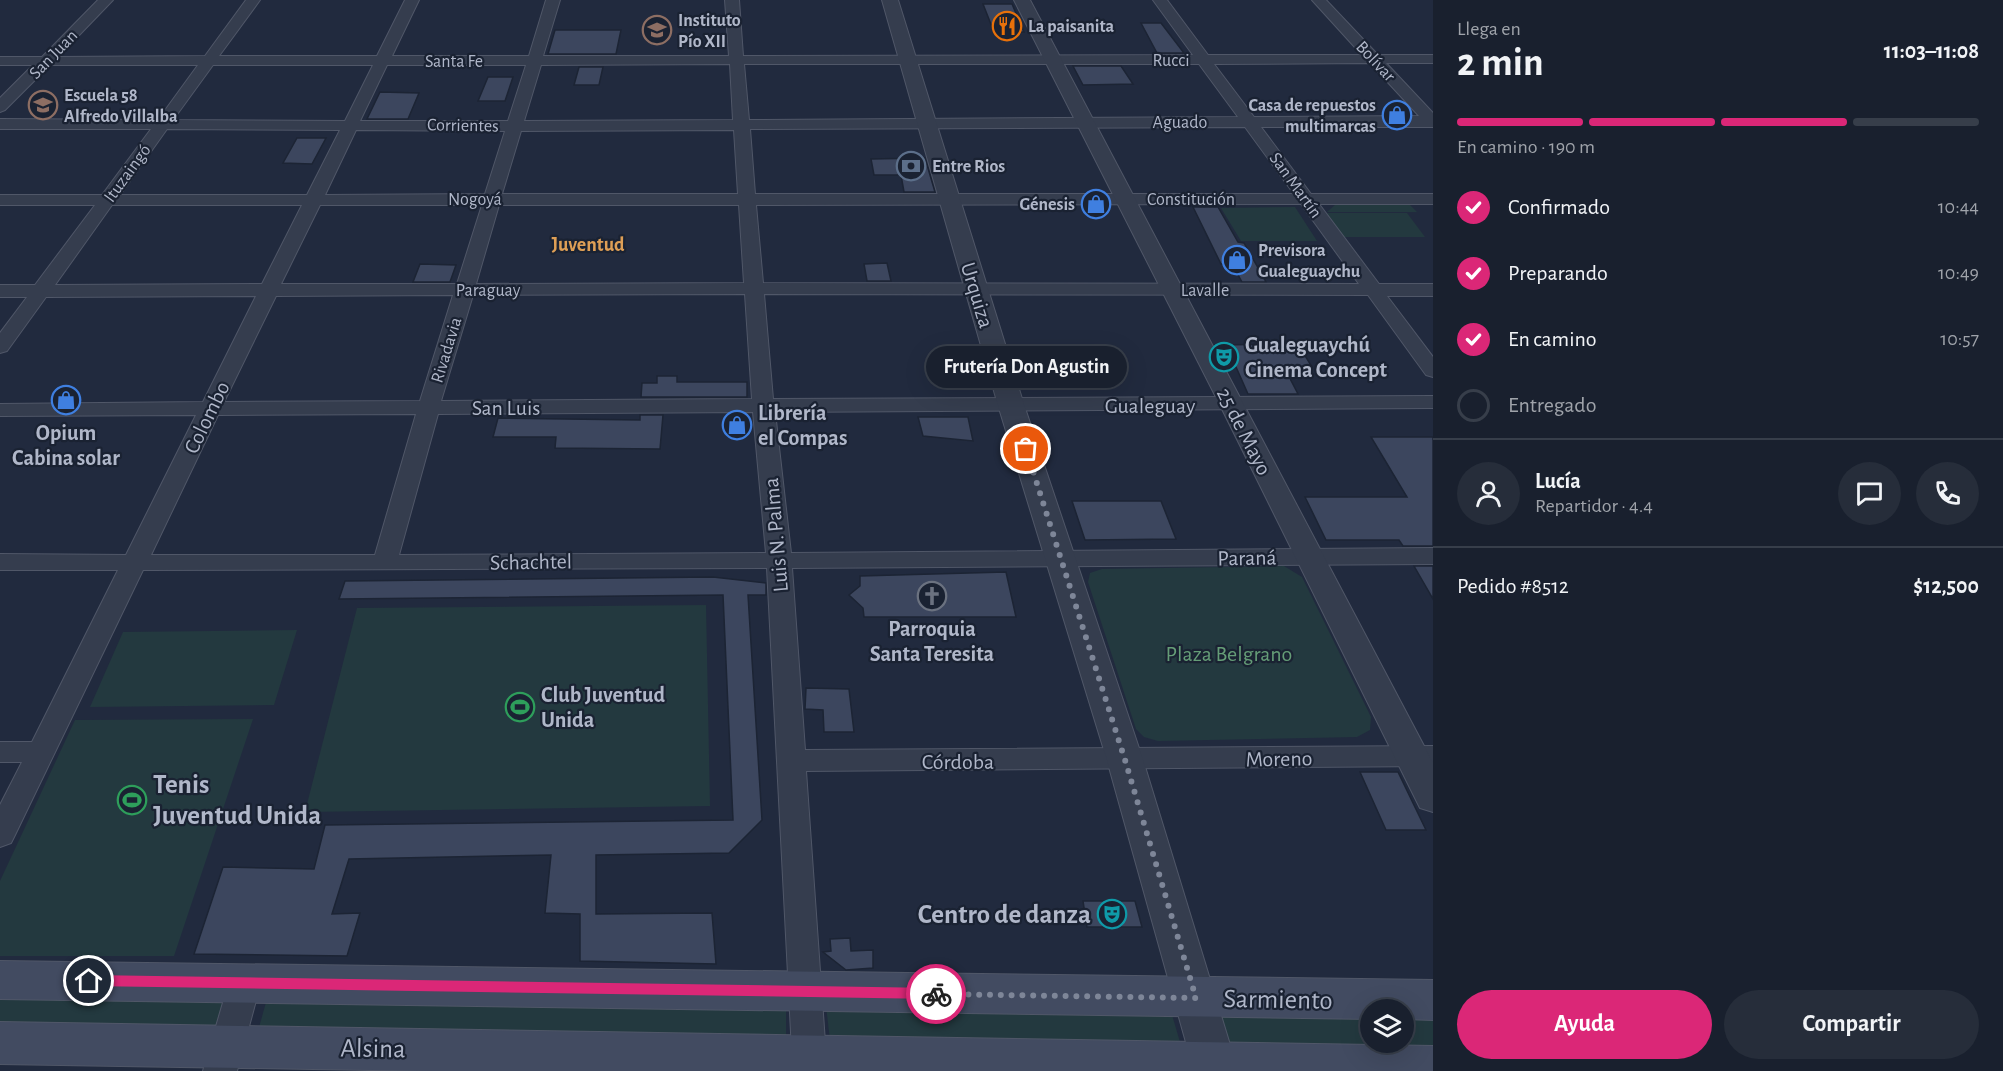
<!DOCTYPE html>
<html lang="es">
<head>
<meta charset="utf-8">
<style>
	:root { --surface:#19202e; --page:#262d3a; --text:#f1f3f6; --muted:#9fa3aa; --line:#373e4a; --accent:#db2777 }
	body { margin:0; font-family:"Alegreya Sans",sans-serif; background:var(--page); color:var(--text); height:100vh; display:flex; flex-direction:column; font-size:22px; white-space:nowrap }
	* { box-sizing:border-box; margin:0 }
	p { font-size:20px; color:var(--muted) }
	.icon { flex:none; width:33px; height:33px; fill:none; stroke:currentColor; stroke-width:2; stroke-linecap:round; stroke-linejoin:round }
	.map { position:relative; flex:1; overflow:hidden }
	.panel { display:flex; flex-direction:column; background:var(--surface); width:570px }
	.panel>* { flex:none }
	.buttons { position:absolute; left:1360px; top:999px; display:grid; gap:12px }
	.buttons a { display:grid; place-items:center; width:54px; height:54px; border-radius:50%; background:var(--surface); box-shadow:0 6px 24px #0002,0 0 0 2px var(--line); font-size:30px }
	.pin { position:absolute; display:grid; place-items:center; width:51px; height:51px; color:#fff; margin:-26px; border:3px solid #fff; border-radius:50%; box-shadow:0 2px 6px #0007 }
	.courier { position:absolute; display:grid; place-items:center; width:60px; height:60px; margin:-30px; border:4px solid #db2777; border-radius:50%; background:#fff; color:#222; box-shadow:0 2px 8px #0007 }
	.bubble { position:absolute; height:42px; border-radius:21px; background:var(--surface); box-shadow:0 6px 24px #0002,0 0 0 2px var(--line); font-size:20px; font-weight:700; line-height:42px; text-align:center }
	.head em { font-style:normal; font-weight:700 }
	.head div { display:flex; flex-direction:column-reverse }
	.head { display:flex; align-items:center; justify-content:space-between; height:102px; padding:0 24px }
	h1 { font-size:39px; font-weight:700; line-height:45px }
	.bar { display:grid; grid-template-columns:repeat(4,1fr); gap:9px 6px; align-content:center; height:72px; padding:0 24px }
	.bar i { height:8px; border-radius:4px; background:var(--line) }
	.bar .selected { background:var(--accent) }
	.bar p { grid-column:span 4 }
	.line { display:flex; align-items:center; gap:15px; padding:0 24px; border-top:2px solid var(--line) }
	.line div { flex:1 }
	.round { display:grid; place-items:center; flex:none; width:63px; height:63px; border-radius:32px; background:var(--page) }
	ol { padding:0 24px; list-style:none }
	li { display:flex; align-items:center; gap:18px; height:66px }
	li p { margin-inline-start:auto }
	li .icon { padding:6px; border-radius:50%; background:var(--accent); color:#fff; stroke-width:4 }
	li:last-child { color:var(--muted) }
	li i { width:33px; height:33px; border:3px solid var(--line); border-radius:50% }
	.button { display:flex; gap:12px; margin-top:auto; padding:12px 24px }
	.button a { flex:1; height:69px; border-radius:36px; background:var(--accent); color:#fff; font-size:24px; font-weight:700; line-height:69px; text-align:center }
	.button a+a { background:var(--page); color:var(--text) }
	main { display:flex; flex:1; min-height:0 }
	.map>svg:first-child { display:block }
</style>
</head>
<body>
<main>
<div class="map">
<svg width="1433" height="1071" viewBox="0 0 1433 1071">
	<rect width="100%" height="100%" fill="#212a3e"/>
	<g fill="#23393f">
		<polygon points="1335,205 1410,205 1417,212 1327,212"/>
		<polygon points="1295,207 1317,241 1241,241 1221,208"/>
		<polygon points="1326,213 1407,213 1425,237 1343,237"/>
		<polygon points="1284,566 1302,577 1371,717 1370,730 1357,737 1158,741 1144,737 1136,729 1088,582 1090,573 1102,569"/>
		<polygon points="706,605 710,806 305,812 357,608"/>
		<polygon points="297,630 274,705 90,707 123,632"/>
		<polygon points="253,719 174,956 0,956 0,881 75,720"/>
		<polygon points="0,993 228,995 217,1028 0,1029"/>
		<polygon points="268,995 786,1004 786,1036 258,1031"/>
		<polygon points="826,1006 1170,1008 1180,1042 830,1040"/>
		<polygon points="1371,1014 1371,1042 1404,1042 1404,1015 1433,1015 1433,1053 1227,1045 1220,1019 1223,1015"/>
	</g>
	<g fill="#3c465e" stroke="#1c2434" stroke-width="1.5">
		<polygon points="983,4 1012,4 1024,32 994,32"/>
		<polygon points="1141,23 1161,23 1184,53 1157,53"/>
		<polygon points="555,30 621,30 616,54 548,54"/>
		<polygon points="1073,66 1121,66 1133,84 1083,85"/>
		<polygon points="579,67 603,67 599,85 574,85"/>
		<polygon points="488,77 513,77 505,101 478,101"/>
		<polygon points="380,92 419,93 408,119 367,119"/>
		<polygon points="297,138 326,138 312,164 283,163"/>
		<polygon points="925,158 935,192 904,192 901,175 874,175 871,159"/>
		<polygon points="1193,207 1218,207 1238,242 1244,243 1266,282 1242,282 1232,264 1221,264"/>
		<polygon points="887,263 891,281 867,281 864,264"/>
		<polygon points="420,264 456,265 450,282 413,282"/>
		<polygon points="1298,344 1312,367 1284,367 1298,394 1248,394 1236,367 1227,367 1215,345"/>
		<polygon points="657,376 677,376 677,382 747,382 747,397 641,397 642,383 657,383"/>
		<polygon points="640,415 663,415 660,449 555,448 556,437 493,437 498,418 640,420"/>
		<polygon points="918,417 968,417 973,441 923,436"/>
		<polygon points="1371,437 1433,437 1433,546 1403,546 1399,540 1326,540 1305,497 1407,497"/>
		<polygon points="1072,501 1161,501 1176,539 1085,540"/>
		<polygon points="1414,566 1433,566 1433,599"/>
		<polygon points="1006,572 1016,617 864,617 863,608 849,595 860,586 860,576"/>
		<polygon points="713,577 766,583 766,595 748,595 762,820 729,853 596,855 596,914 712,913 716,964 580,961 580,914 545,913 551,855 349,859 332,914 360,913 347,956 194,954 223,867 314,869 325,825 733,820 723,595 339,599 345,581"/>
		<polygon points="806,688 849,689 854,732 824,732 823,710 805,709"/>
		<polygon points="1360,772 1398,772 1426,830 1386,830"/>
		<polygon points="1083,901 1135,901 1142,927 1087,927"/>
		<polygon points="850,938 851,951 873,950 873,968 846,970 823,952 831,951 830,939"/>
	</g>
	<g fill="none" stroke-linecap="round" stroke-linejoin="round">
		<g stroke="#505768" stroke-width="2">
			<g id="minor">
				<path d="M 98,0 L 113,0 L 58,57 L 205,56 L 246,0 L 260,0 L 219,56 L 377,56 L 405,0 L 419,0 L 392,56 L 529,56 L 546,0 L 560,0 L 543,56 L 729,56 L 725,0 L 739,0 L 743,56 L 1193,55 L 1153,0 L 1167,0 L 1208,55 L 1362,55 L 1312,0 L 1326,0 L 1378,55 L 1433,55 L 1433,63 L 1386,63 L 1433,113 L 1433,127 L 1261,127 L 1311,194 L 1433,194 L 1433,204 L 1319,204 L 1379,284 L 1433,284 L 1433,296 L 1387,296 L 1433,357 L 1433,377 L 1426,375 L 1368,295 L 764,294 L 773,399 L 1433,396 L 1433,408 L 775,412 L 791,553 L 1433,548 L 1433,564 L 792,568 L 805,750 L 1433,746 L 1433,766 L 806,771 L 827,1071 L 793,1071 L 767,568 L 143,570 L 15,835 L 11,843 L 0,847 L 0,805 L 22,762 L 0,762 L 0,742 L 32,742 L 118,570 L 0,570 L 0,554 L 126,555 L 196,415 L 0,416 L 0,404 L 203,402 L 256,296 L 46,297 L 7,351 L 0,353 L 0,333 L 27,297 L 0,297 L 0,285 L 35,285 L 95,205 L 0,205 L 0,195 L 102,195 L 151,129 L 0,129 L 0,119 L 158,120 L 198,65 L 50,65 L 5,110 L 0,112 L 0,98 L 33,65 L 0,65 L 0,57 L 42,57 ZM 1370,63 L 1419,116 L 1254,117 L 1214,64 ZM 730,64 L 733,120 L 524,121 L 541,65 ZM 744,64 L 1199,64 L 1238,117 L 749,120 ZM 213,65 L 373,65 L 345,121 L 173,120 ZM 387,65 L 526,65 L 508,121 L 360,121 ZM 1245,127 L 1294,194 L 755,194 L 750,129 ZM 167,129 L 340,130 L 307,195 L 120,195 ZM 356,130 L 505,131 L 485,194 L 325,195 ZM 734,130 L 738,194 L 502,194 L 521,131 ZM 1301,204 L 1359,284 L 763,283 L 756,205 ZM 112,205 L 302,205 L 262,284 L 55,285 ZM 320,205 L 482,205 L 457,284 L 281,284 ZM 499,205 L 739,205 L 744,283 L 476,284 ZM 745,294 L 752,399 L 441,401 L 473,295 ZM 453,295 L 420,401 L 224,402 L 276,296 ZM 753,412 L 766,553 L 399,555 L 438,414 ZM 416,414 L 375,555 L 151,555 L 218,415 Z"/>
				<polygon points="245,968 257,972 261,982 237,1071 203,1071 229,982 233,972"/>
			</g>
		</g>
		<g stroke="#505768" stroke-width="2">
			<g id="tertiary">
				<polygon points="882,0 898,0 1024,405 1143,760 1238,1071 1194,1071 1107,760 998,405"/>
				<polygon points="1014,0 1030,0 1433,763 1433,812 1420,808 1415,798 1220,405"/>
			</g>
		</g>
		<g stroke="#505768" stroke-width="2">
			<g id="secondary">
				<polygon points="0,961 1433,980 1433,1020 1404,1019 1404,1010 1371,1010 1371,1019 0,999"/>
				<polygon points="0,1022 1433,1046 1433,1071 432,1071 0,1064"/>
			</g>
		</g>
		<use href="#minor" fill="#353d4e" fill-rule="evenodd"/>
		<use href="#tertiary" fill="#353d4e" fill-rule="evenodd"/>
		<use href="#secondary" fill="#424b61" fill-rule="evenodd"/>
	</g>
	<polygon fill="#db2777" points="89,975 936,988 942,994 936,999 89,986 83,981"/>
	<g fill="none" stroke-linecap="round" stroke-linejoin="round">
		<polyline stroke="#7e8698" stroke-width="6" stroke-dasharray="0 10.8" points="936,994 1196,998 1125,760 1026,449"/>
	</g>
	<defs>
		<g id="restaurant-ring" transform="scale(1.5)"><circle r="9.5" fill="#1a2232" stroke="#e8710a" stroke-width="1.5"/><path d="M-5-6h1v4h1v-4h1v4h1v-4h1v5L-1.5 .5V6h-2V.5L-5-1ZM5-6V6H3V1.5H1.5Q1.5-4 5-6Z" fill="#e8710a"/></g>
		<g id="school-ring" transform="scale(1.5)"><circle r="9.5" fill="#1a2232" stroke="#8d6e63" stroke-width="1.5"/><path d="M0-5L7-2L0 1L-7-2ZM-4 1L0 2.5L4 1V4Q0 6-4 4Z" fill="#8d6e63"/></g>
		<g id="shop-ring" transform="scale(1.5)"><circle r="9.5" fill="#1a2232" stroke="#3f7fe0" stroke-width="1.5"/><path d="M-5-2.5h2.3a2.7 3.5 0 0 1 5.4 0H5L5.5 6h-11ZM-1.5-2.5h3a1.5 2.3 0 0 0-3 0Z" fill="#3f7fe0"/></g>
		<g id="bank-ring" transform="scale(1.5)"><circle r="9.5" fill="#1a2232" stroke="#5c6f8a" stroke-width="1.5"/><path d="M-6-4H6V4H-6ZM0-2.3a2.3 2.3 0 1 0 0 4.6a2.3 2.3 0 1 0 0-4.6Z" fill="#5c6f8a"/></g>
		<g id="theatre-ring" transform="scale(1.5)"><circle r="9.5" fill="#1a2232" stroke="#0f9aa8" stroke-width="1.5"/><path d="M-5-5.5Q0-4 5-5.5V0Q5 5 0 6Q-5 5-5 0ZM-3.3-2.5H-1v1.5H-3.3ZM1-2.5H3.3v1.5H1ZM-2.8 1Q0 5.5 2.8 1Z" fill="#0f9aa8"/></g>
		<g id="church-ring" transform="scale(1.5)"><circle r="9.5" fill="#1a2232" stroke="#6b7280" stroke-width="1.5"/><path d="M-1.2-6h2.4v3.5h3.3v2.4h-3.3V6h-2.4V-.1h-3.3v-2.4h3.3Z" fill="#6b7280"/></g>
		<g id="stadium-ring" transform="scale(1.5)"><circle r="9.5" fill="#1a2232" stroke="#2e9e5b" stroke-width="1.5"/><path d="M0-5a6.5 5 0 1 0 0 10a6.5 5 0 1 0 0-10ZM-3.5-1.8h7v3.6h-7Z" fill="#2e9e5b"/></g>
	</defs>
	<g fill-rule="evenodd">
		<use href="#restaurant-ring" x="1007" y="26"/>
		<use href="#school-ring" x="657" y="30"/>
		<use href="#school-ring" x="43" y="105"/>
		<use href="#shop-ring" x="1397" y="115"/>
		<use href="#bank-ring" x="911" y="166"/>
		<use href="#shop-ring" x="1096" y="204"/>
		<use href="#shop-ring" x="1237" y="260"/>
		<use href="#theatre-ring" x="1224" y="357"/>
		<use href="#shop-ring" x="66" y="400"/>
		<use href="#shop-ring" x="737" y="425"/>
		<use href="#church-ring" x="932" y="596"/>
		<use href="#stadium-ring" x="520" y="707"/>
		<use href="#stadium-ring" x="132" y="800"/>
		<use href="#theatre-ring" x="1112" y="914"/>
	</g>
	<g text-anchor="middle" stroke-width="4.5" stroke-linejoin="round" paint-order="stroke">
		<g font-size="18" font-weight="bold" fill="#b0b7c9" stroke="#1a2232" text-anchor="start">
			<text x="678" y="26">Instituto<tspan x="678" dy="21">Pío XII</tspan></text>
			<text x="1028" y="32">La paisanita</text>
			<text x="64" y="101">Escuela 58<tspan x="64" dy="21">Alfredo Villalba</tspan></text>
			<text x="1376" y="111" text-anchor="end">Casa de repuestos<tspan x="1376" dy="21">multimarcas</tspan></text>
			<text x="932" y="172">Entre Rios</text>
			<text x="1075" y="210" text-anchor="end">Génesis</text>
			<text x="1258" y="256">Previsora<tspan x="1258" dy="21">Gualeguaychu</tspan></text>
		</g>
		<g font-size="18" fill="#b0b7c9" stroke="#1a2232">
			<text transform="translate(53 54) rotate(-46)" y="6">San Juan</text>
			<text x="1171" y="66">Rucci</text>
			<text x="454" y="67">Santa Fe</text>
			<text transform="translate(1376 61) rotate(47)" y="6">Bolívar</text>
			<text x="1180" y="128">Aguado</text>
			<text transform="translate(463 125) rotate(1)" y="6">Corrientes</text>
			<text transform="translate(127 173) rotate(-54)" y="6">Ituzaingó</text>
			<text transform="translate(1296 185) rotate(54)" y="6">San Martín</text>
			<text x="475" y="205">Nogoyá</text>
			<text x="1191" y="205">Constitución</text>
			<text x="488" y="296">Paraguay</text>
			<text x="1205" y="296">Lavalle</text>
			<text transform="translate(446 350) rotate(-73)" y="6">Rivadavia</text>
		</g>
		<g font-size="20" font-weight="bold" fill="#de9f56" stroke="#1a2232">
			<text x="588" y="251">Juventud</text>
		</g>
		<g font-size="22" fill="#b0b7c9" stroke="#1a2232">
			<text transform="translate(978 295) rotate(73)" y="8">Urquiza</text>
			<text x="1150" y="413">Gualeguay</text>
			<text x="506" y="415">San Luis</text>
			<text transform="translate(206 417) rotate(-64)" y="8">Colombo</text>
			<text transform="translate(1245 431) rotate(63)" y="8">25 de Mayo</text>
			<text transform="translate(775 535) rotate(-95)" y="8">Luis N. Palma</text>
			<text transform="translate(1247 557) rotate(-1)" y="8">Paraná</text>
			<text transform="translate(531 561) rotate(-1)" y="8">Schachtel</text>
			<text transform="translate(1279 758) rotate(-1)" y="8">Moreno</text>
			<text x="958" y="769">Córdoba</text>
		</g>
		<g font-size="22" font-weight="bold" fill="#b0b7c9" stroke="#1a2232" text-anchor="start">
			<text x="1245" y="352">Gualeguaychú<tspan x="1245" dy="25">Cinema Concept</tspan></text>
			<text x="758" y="420">Librería<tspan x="758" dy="25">el Compas</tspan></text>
			<text x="66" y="440" text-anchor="middle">Opium<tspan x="66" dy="25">Cabina solar</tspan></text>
			<text x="932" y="636" text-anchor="middle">Parroquia<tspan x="932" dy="25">Santa Teresita</tspan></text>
			<text x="541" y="702">Club Juventud<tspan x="541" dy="25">Unida</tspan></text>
		</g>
		<g font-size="22" fill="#659d77" stroke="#1a2232">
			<text x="1229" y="661">Plaza Belgrano</text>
		</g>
		<g font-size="27" font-weight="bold" fill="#b0b7c9" stroke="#1a2232" text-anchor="start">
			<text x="153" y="793">Tenis<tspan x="153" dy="31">Juventud Unida</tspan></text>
			<text x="1091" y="923" text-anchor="end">Centro de danza</text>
		</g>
		<g font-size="27" fill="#b0b7c9" stroke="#1a2232">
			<text transform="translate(1278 999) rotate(1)" y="9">Sarmiento</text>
			<text transform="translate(373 1048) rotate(1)" y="9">Alsina</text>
		</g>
	</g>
</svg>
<div class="buttons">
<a><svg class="icon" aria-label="layers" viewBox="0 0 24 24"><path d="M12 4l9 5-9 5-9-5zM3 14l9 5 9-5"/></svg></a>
</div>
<div class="pin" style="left:1026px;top:449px;background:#ea580c"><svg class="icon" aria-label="bag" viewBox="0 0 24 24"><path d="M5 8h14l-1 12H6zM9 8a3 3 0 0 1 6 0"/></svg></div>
<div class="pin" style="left:89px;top:981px;background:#1f2937"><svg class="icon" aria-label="home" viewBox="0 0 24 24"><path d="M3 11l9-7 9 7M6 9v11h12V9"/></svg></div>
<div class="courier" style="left:936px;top:994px"><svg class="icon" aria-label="bike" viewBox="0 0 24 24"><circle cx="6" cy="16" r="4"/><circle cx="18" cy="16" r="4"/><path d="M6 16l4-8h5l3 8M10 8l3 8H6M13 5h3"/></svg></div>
<div class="bubble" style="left:926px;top:346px;width:201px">Frutería Don Agustin</div>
</div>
<section class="panel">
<div class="head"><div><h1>2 min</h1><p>Llega en</p></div><em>11:03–11:08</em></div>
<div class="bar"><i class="selected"></i><i class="selected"></i><i class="selected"></i><i></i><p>En camino · 190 m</p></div>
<ol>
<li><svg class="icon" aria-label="check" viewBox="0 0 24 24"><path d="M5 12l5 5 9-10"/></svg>Confirmado<p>10:44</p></li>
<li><svg class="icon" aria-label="check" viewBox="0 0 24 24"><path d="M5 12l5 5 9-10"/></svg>Preparando<p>10:49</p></li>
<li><svg class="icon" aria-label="check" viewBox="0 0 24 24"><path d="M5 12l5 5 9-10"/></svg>En camino<p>10:57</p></li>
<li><i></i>Entregado</li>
</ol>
<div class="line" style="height:108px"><a class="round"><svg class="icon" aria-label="person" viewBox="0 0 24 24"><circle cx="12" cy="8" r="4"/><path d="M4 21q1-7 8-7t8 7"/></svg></a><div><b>Lucía</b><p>Repartidor · 4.4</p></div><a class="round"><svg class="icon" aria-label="chat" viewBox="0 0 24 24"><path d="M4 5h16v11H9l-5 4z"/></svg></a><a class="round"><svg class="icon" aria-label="phone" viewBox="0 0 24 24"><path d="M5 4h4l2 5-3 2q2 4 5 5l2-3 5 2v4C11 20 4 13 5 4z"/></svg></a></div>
<div class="line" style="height:78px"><div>Pedido #8512</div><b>$12,500</b></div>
<div class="button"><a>Ayuda</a><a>Compartir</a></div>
</section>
</main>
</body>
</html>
